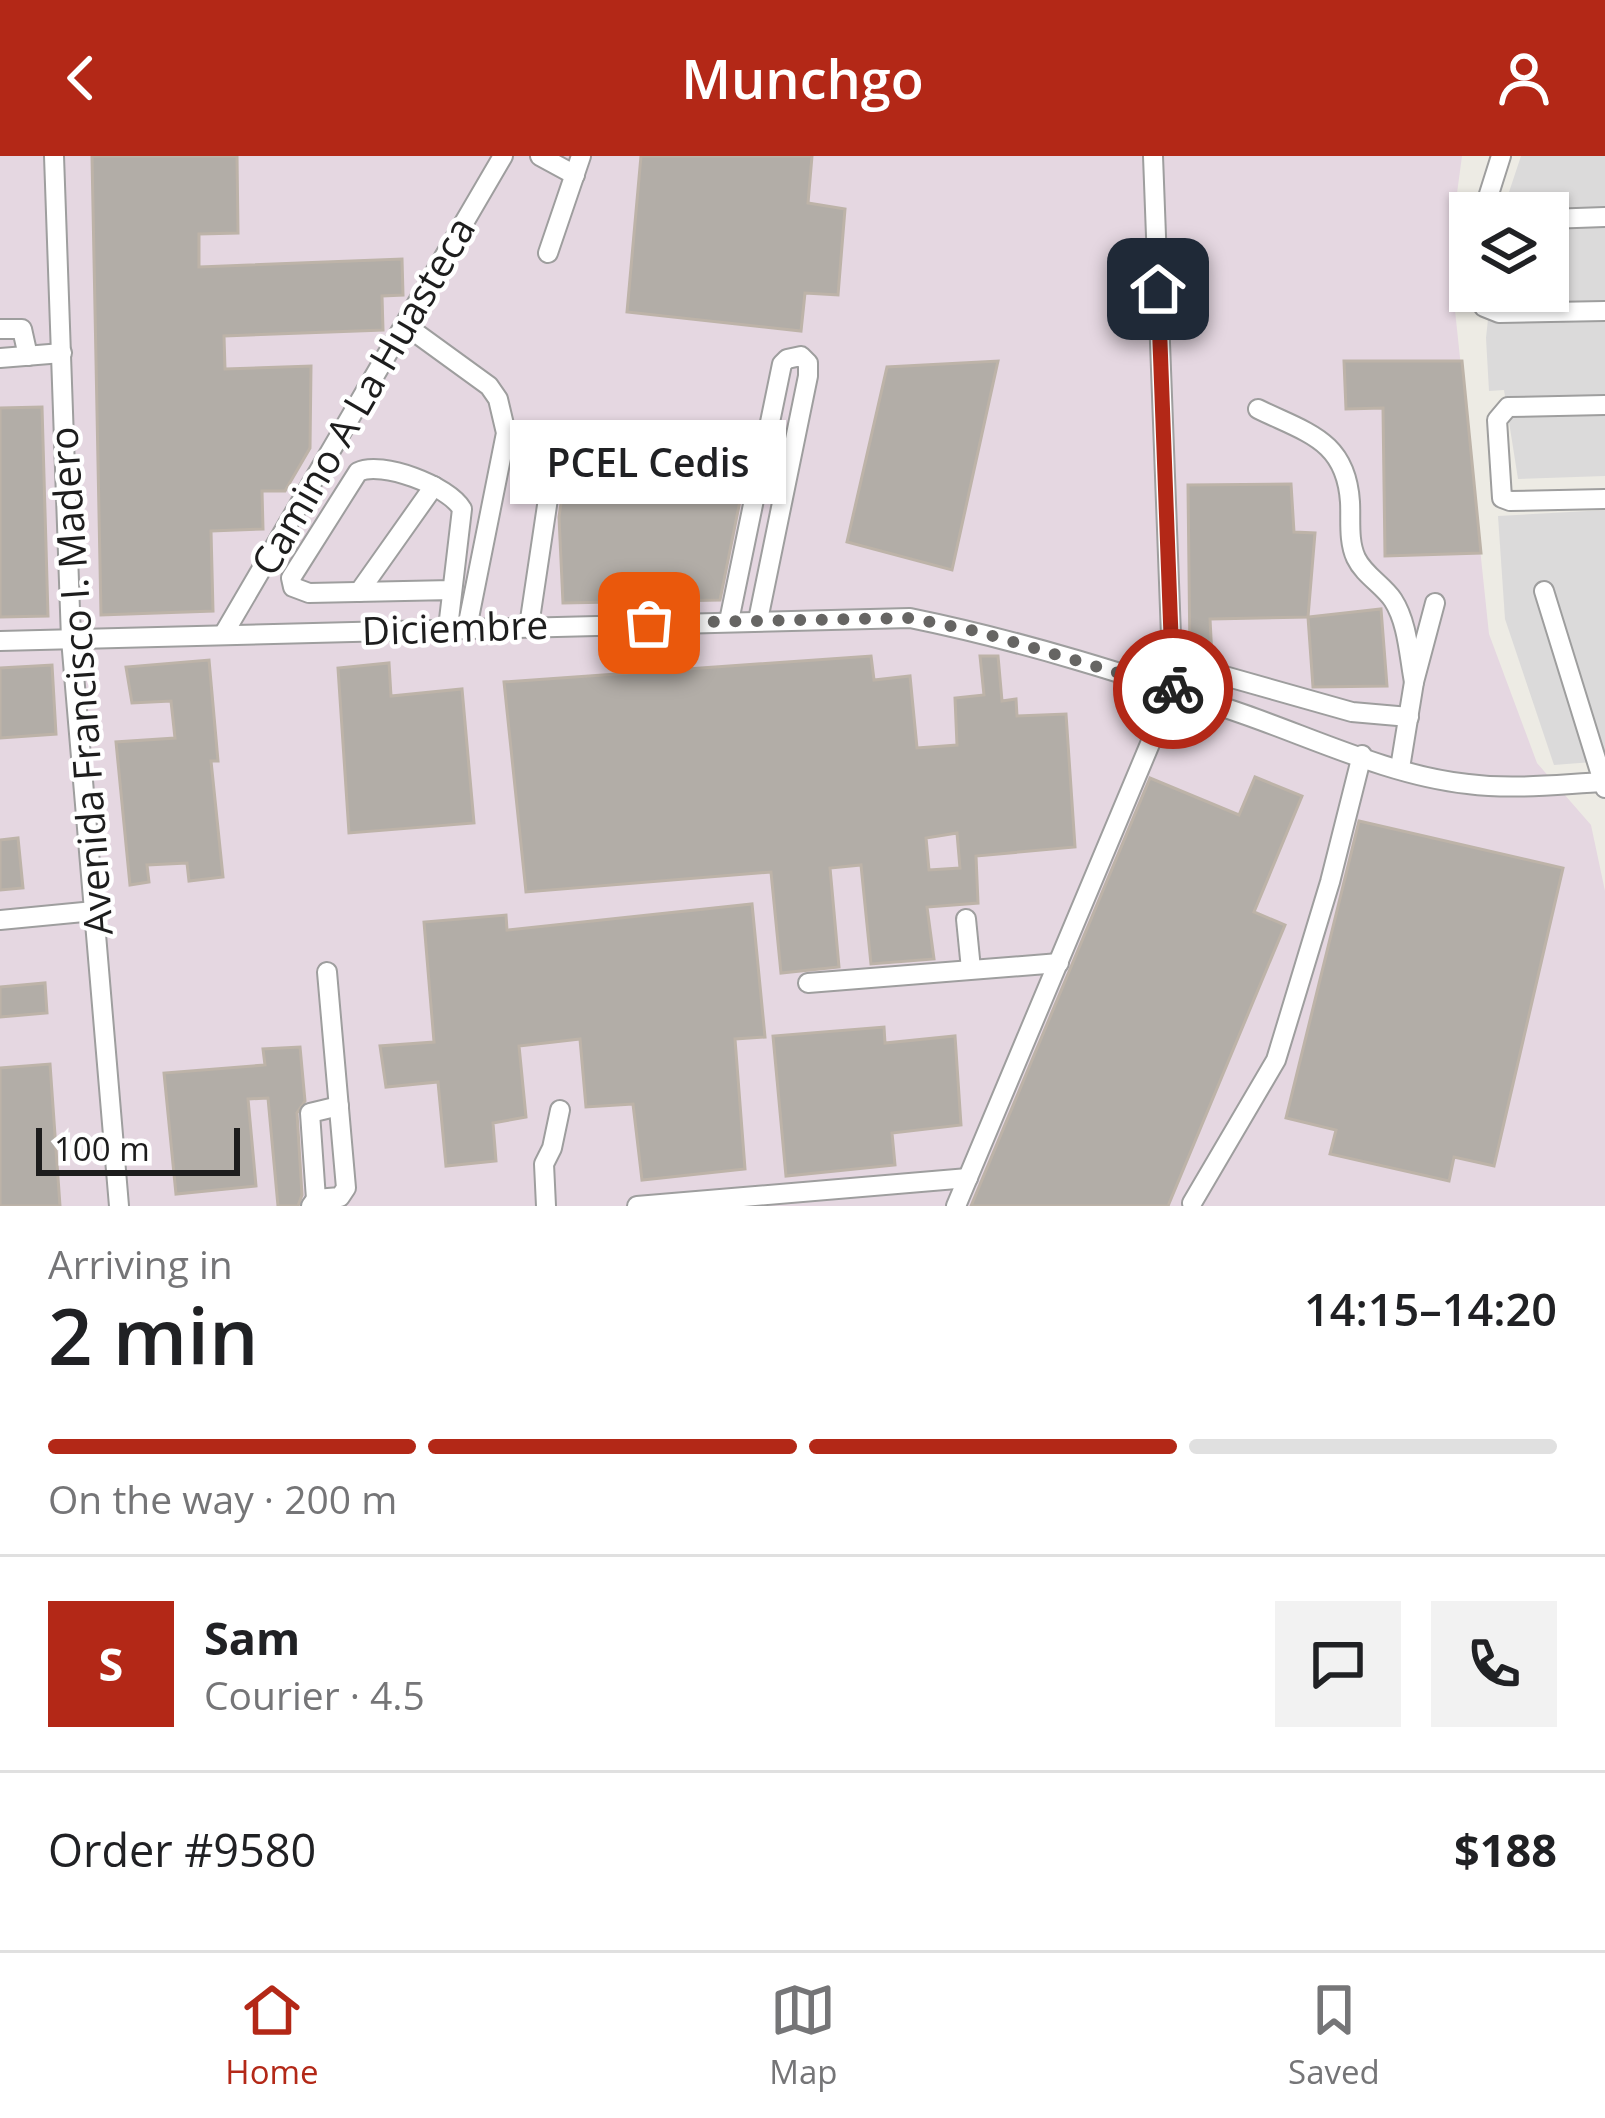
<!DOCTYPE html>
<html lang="en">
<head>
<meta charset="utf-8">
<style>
	:root { --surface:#fff; --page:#f2f2f2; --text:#202124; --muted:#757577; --line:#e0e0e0; --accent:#b32817 }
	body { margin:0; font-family:"Open Sans",sans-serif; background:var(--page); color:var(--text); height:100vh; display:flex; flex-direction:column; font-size:45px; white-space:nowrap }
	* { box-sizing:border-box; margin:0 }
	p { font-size:39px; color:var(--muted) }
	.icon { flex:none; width:66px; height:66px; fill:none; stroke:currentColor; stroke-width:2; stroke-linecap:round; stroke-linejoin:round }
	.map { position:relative; height:1050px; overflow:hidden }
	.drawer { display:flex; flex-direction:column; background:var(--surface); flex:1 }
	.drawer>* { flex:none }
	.controls { position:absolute; left:1449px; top:36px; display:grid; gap:24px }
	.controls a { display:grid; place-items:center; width:120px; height:120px; border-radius:0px; background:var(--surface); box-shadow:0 3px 9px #0004; font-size:60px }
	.scale { position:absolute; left:36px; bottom:30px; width:204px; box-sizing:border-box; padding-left:12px; border:6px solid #1d1d1d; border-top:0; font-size:33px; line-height:42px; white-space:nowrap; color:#1d1d1d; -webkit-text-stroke:9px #fff; paint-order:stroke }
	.pin { position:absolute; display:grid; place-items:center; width:102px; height:102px; color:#fff; margin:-51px; border-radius:24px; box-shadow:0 6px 18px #0006 }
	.courier { position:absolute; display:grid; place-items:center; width:120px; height:120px; margin:-60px; border:9px solid #b32817; border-radius:50%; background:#fff; color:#222; box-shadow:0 3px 15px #0007 }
	.bubble { position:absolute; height:84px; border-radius:0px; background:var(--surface); box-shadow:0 3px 9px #0004; font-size:39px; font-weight:600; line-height:84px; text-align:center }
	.summary em { font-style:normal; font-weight:600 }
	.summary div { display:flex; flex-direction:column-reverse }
	.summary { display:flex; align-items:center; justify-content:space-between; height:204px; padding:0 48px }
	h1 { font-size:78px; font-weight:600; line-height:90px }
	.bar { display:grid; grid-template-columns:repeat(4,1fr); gap:18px 12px; align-content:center; height:144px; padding:0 48px }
	.bar i { height:15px; border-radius:9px; background:var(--line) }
	.bar .on { background:var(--accent) }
	.bar p { grid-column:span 4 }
	.line { display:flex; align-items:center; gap:30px; padding:0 48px; border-top:3px solid var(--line) }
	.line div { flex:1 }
	.round { display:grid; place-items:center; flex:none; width:126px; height:126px; border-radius:0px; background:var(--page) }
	header { display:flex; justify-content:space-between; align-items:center; height:156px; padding:0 48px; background:var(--accent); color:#fff; font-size:54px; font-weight:600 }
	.tabs { display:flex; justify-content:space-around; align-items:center; height:168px; border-top:3px solid var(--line); background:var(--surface); font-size:33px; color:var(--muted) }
	.tabs a { display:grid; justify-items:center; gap:6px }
	.tabs .on { color:var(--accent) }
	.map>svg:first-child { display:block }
</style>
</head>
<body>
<header><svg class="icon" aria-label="back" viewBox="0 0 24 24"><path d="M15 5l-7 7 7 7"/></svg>Munchgo<svg class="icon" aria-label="person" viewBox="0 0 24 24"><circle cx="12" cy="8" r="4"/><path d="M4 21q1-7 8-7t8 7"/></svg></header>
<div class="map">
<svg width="1605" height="1050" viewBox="0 0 1605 1050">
	<rect width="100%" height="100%" fill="#edebe4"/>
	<g fill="#dbdada">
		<polygon points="1521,0 1605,0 1605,320 1518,323 1504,234 1489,235 1486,182 1491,135 1548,135 1548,57 1502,57"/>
		<polygon points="1605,354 1605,605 1554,609 1505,463 1498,360"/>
	</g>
	<polygon fill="#e5d7e1" points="0,0 1462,0 1449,97 1489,478 1537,607 1591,669 1605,735 1605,1050 0,1050"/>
	<g fill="#b2ada7" stroke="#bdb3a8" stroke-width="3" fill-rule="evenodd">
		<polygon points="92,0 237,0 238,77 199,78 199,111 402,103 403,139 382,140 383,174 224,180 225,213 311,210 310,292 285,335 262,335 263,373 211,375 213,455 101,459"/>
		<polygon points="641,0 812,0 808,47 845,53 838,139 805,137 801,175 627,156"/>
		<polygon points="998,205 952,414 847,386 887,211"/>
		<polygon points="1344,205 1462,205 1481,397 1385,400 1383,252 1346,253"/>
		<polygon points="42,251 48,460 0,461 0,252"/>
		<polygon points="744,325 720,444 563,447 559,361 562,340 569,329"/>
		<polygon points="1291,328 1294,376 1315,377 1308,461 1210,463 1212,502 1190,501 1188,329"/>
		<polygon points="1381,453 1387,530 1313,531 1308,461"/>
		<path d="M 871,500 L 874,524 L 910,520 L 917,592 L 957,589 L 955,542 L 984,539 L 980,500 L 998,500 L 1002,545 L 1016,543 L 1017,560 L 1066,558 L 1075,691 L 976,700 L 978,747 L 927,751 L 934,803 L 871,808 L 861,709 L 830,712 L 839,811 L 781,817 L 771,716 L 526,736 L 504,526 ZM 957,677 L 960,712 L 929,714 L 926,682 Z"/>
		<polygon points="209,504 218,605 211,605 223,721 189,725 187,707 147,709 149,726 130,729 116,586 175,582 171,545 132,547 126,511"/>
		<polygon points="389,507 391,540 462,533 474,667 349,677 338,512"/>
		<polygon points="52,509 56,578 0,582 0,512"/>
		<polygon points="1255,621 1302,640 1254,756 1285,769 1168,1050 971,1050 1150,622 1239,659"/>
		<polygon points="1359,665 1563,712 1494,1010 1454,1001 1449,1025 1330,998 1336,974 1286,962"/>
		<polygon points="18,682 23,732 0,734 0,684"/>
		<polygon points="752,748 765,881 735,883 745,1013 642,1024 633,948 586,951 580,883 519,890 526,961 493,967 496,1005 446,1010 438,926 386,931 380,890 434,886 424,766 506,759 507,774"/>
		<polygon points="45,827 47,857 0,861 0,831"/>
		<polygon points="884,871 885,887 955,880 961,969 892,977 895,1009 786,1020 773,880"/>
		<polygon points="300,891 305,945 297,957 302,1039 298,1050 278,1050 268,942 248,943 256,1030 176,1038 164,917 265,909 263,893"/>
		<polygon points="50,908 60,1050 0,1050 0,912"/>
	</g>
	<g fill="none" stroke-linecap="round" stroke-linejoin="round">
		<g stroke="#9e9e9e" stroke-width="22">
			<g id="minor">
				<polyline points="54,0 71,483 119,1050"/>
				<polyline points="540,0 575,19"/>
				<polyline points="1483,57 1501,0"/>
				<polyline points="1548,63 1605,61"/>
				<polyline points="548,97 581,0"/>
				<polyline points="1475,135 1484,151 1499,157 1605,155"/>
				<polyline points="405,169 489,230 498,243 506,277 467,472"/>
				<polyline points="0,173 22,173 28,200"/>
				<polyline points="0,202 62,197"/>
				<polyline points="1605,249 1508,251 1497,264 1502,342 1510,345 1605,343"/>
				<path d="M 1258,253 C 1307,277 1346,284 1350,346 C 1351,363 1348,385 1356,402 C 1364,419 1383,429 1393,444 C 1408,467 1409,501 1414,526"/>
				<polyline points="1544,435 1605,632"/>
				<polyline points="359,436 434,330"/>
				<polyline points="729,465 782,208 787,203 801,200 808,207 808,220 758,464"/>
				<path d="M 529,470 L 549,336 C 559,314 572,306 594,299 L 727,289"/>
				<path d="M 448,472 L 462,353 C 449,330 381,304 358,316 L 291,422 L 293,431 L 309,437 L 452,434"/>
				<polyline points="223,479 503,0"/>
				<path d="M 0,485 L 910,462 C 1023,485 1134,520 1243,558 C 1315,583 1392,620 1468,628 C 1514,634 1560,628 1605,626"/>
				<polyline points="1221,519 1352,556 1409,561"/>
				<polyline points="1400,612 1414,526 1435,447"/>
				<polyline points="966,763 971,813"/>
				<polyline points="0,764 94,755"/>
				<polyline points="808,827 1059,807"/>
				<polyline points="316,1043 310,957 339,950"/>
				<polyline points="1192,1047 1276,904 1330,726 1362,599"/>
				<polyline points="311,1050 316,1043 340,1041 346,1032 327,816"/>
				<polyline points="546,1050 544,1008 552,992 560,954"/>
				<polyline points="637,1050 968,1022"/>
				<polyline points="956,1050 1173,533 1153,0"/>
			</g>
		</g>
		<use href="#minor" stroke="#fff" stroke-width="18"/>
	</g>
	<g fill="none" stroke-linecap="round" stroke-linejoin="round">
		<polyline stroke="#666563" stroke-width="12" stroke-dasharray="0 21.6" points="649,467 910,462 976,475 1173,533"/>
		<polyline stroke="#b32817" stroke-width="15" points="1158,133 1173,533"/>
	</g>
	<g text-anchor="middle" stroke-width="9" stroke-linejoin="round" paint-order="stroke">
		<g font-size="39" fill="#1d1d1d" stroke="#fff">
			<text transform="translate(363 240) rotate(-60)" y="14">Camino A La Huasteca</text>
			<text transform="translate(455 472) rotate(-2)" y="14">Diciembre</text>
			<text transform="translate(81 525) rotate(-94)" y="14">Avenida Francisco I. Madero</text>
		</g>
	</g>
</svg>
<div class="controls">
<a><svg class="icon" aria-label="layers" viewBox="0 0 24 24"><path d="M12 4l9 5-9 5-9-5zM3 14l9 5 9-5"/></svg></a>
</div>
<div class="scale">100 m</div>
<div class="pin" style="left:649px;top:467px;background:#ea580c"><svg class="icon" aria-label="bag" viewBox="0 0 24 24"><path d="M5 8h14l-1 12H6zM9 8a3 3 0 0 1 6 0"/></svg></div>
<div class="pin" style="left:1158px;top:133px;background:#1f2937"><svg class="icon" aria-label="home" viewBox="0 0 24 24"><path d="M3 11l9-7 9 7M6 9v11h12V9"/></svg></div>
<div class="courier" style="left:1173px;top:533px"><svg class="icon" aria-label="bike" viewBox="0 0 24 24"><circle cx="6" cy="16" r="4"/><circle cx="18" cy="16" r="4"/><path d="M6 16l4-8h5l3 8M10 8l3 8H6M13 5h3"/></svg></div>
<div class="bubble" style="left:510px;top:264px;width:276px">PCEL Cedis</div>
</div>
<section class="drawer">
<div class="summary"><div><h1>2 min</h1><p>Arriving in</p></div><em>14:15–14:20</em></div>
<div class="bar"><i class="on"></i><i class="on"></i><i class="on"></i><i></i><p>On the way · 200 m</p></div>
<div class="line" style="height:216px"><b class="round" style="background:var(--accent);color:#fff">S</b><div><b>Sam</b><p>Courier · 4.5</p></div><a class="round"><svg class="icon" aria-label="chat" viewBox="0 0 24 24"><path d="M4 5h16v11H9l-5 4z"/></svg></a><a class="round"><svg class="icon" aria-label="phone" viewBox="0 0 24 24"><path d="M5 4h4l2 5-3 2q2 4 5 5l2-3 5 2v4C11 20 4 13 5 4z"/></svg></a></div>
<div class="line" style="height:156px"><div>Order #9580</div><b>$188</b></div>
</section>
<nav class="tabs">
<a class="on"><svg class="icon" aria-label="home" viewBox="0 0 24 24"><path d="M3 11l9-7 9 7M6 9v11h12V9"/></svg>Home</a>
<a><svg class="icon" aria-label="map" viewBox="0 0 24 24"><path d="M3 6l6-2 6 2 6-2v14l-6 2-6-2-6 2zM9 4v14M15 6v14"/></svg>Map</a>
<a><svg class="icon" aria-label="saved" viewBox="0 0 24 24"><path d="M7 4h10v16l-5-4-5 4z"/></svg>Saved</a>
</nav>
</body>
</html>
